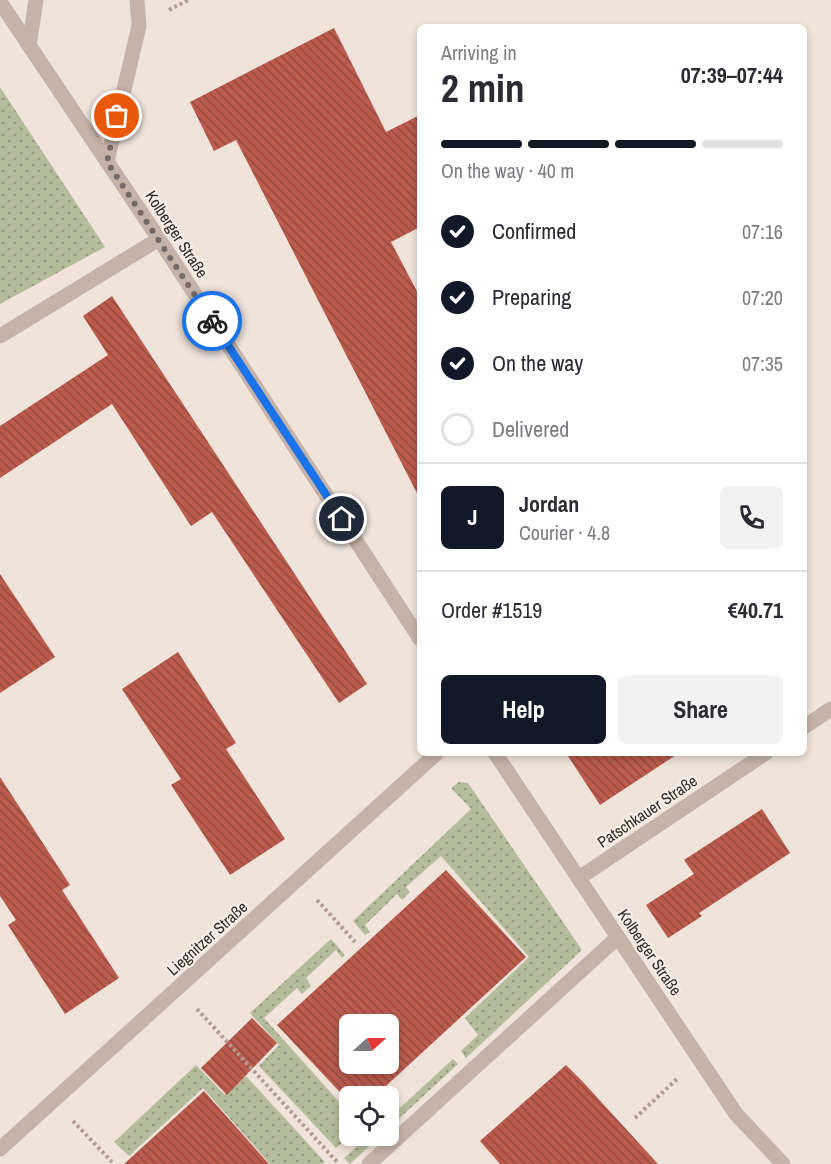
<!DOCTYPE html>
<html lang="en">
<head>
<meta charset="utf-8">
<style>
	:root { --surface:#fff; --page:#f2f2f3; --text:#2b2b33; --muted:#7c7c81; --line:#e1e1e2; --accent:#111827 }
	body { margin:0; font-family:"Archivo Narrow",sans-serif; background:var(--page); color:var(--text); height:100vh; display:flex; flex-direction:column; font-size:22px; white-space:nowrap }
	* { box-sizing:border-box; margin:0 }
	p { font-size:20px; color:var(--muted) }
	.icon { flex:none; width:33px; height:33px; fill:none; stroke:currentColor; stroke-width:2; stroke-linecap:round; stroke-linejoin:round }
	.map { position:relative; flex:1; overflow:hidden }
	.sheet { position:absolute; left:417px; top:24px; width:390px; height:732px; display:flex; flex-direction:column; background:var(--surface); border-radius:9px; box-shadow:0 3px 9px #0003 }
	.sheet>* { flex:none }
	.needle { width:39px; rotate:69deg }
	.controls { position:absolute; left:339px; top:1014px; display:grid; gap:12px }
	.controls a { display:grid; place-items:center; width:60px; height:60px; border-radius:9px; background:var(--surface); box-shadow:0 3px 9px #0003; font-size:30px }
	.pin { position:absolute; display:grid; place-items:center; width:51px; height:51px; color:#fff; margin:-26px; border:3px solid #fff; border-radius:50%; box-shadow:0 2px 6px #0007 }
	.courier { position:absolute; display:grid; place-items:center; width:60px; height:60px; margin:-30px; border:4px solid #1a73e8; border-radius:50%; background:#fff; color:#222; box-shadow:0 2px 8px #0007 }
	.headline em { font-style:normal; font-weight:800 }
	.headline div { display:flex; flex-direction:column-reverse }
	.headline { display:flex; align-items:center; justify-content:space-between; height:102px; padding:0 24px }
	h1 { font-size:39px; font-weight:800; line-height:45px }
	.bar { display:grid; grid-template-columns:repeat(4,1fr); gap:9px 6px; align-content:center; height:72px; padding:0 24px }
	.bar i { height:8px; border-radius:4px; background:var(--line) }
	.bar .on { background:var(--accent) }
	.bar p { grid-column:span 4 }
	.line { display:flex; align-items:center; gap:15px; padding:0 24px; border-top:2px solid var(--line) }
	.line div { flex:1 }
	.round { display:grid; place-items:center; flex:none; width:63px; height:63px; border-radius:9px; background:var(--page) }
	ol { padding:0 24px; list-style:none }
	li { display:flex; align-items:center; gap:18px; height:66px }
	li p { margin-inline-start:auto }
	li .icon { padding:6px; border-radius:50%; background:var(--accent); color:#fff; stroke-width:4 }
	li:last-child { color:var(--muted) }
	li i { width:33px; height:33px; border:3px solid var(--line); border-radius:50% }
	.action { display:flex; gap:12px; margin-top:auto; padding:12px 24px }
	.action a { flex:1; height:69px; border-radius:9px; background:var(--accent); color:#fff; font-size:24px; font-weight:800; line-height:69px; text-align:center }
	.action a+a { background:var(--page); color:var(--text) }
	.map>svg:first-child { display:block }
</style>
</head>
<body>
<div class="map">
<svg width="831" height="1164" viewBox="0 0 831 1164">
	<defs>
		<pattern id="grass-dots" width="8" height="8" patternUnits="userSpaceOnUse" patternTransform="scale(1.5)"><rect width="8" height="8" fill="#b5bc9c"/><path d="M2 2h.1M6 6h.1" fill="none" stroke="#94997f" stroke-width="1.8" stroke-linecap="round"/></pattern>
		<pattern id="building-back-hatch" width="6" height="6" patternUnits="userSpaceOnUse" patternTransform="scale(1.5)"><rect width="6" height="6" fill="#ba5b4d"/><path d="M-1 5l2 2M0 0l6 6M5-1l2 2" fill="none" stroke="#984b40"/></pattern>
	</defs>
	<rect width="100%" height="100%" fill="#efe3da"/>
	<g fill="url(#grass-dots)">
		<polygon points="0,87 105,247 0,304"/>
		<polygon points="459,782 468,783 582,950 466,1058 461,1051 478,1035 465,1018 529,957 441,856 406,887 410,892 402,900 397,894 365,925 370,932 365,935 353,921 471,809 451,788"/>
		<polygon points="331,939 345,955 342,958 336,950 306,978 311,986 302,994 297,988 264,1018 349,1113 350,1136 336,1148 259,1066 279,1045 250,1013"/>
		<polygon points="453,1059 458,1064 389,1128 389,1118"/>
		<polygon points="196,1065 224,1094 246,1076 325,1162 322,1164 270,1164 203,1088 129,1156 114,1142"/>
		<polygon points="369,1136 380,1136 350,1164 344,1158"/>
	</g>
	<g fill="url(#building-back-hatch)" fill-rule="evenodd">
		<polygon points="334,28 386,132 420,115 420,227 391,242 420,297 420,499 236,140 214,151 190,102"/>
		<polygon points="112,296 367,684 339,703 212,512 191,526 112,404 0,478 0,426 108,355 83,316"/>
		<polygon points="0,574 55,657 0,693"/>
		<polygon points="178,652 236,743 226,749 285,839 230,875 171,785 181,779 122,689"/>
		<polygon points="566,753 679,753 600,805"/>
		<polygon points="0,777 70,885 62,890 119,978 65,1014 8,925 16,920 0,896"/>
		<polygon points="762,809 790,853 699,913 702,916 668,938 646,905 694,874 684,860"/>
		<path d="M 446,870 L 526,957 L 375,1096 L 356,1096 L 350,1089 L 350,1103 L 277,1025 ZM 350,1024 L 388,1024 L 388,1064 L 350,1064 Z"/>
		<polygon points="252,1018 277,1043 227,1095 201,1068"/>
		<polygon points="566,1065 583,1082 658,1164 500,1164 480,1141"/>
		<polygon points="204,1091 269,1164 124,1164"/>
	</g>
	<g fill="none" stroke-linecap="round" stroke-linejoin="round">
		<g stroke="#b19c92" stroke-width="4" stroke-dasharray="3 3" stroke-linecap="butt">
			<polyline points="169,10 188,0"/>
			<polyline points="317,900 355,942"/>
			<polyline points="197,1009 338,1163"/>
			<polyline points="635,1118 677,1079"/>
			<polyline points="73,1121 112,1162"/>
		</g>
		<g stroke="#c5b2a8" stroke-width="15">
			<polyline points="29,46 36,0"/>
			<polyline points="107,162 139,26 137,0"/>
			<polyline points="0,336 159,239"/>
			<polyline points="369,1164 618,937"/>
		</g>
		<g stroke="#c5b2a8" stroke-width="15">
			<polyline points="0,2 159,239 420,639"/>
			<polyline points="804,727 831,709"/>
			<polyline points="495,753 736,1114 783,1164"/>
			<polyline points="579,878 766,753"/>
			<polyline points="0,1149 437,753"/>
		</g>
	</g>
	<g fill="none" stroke-linecap="round" stroke-linejoin="round">
		<polyline stroke="#756a66" stroke-width="6" stroke-dasharray="0 10.8" points="117,116 107,162 212,321"/>
		<polyline stroke="#1a73e8" stroke-width="8" points="212,321 342,519"/>
	</g>
	<g text-anchor="middle" stroke-width="4.5" stroke-linejoin="round" paint-order="stroke">
		<g font-size="16" fill="#332927" stroke="#f7ede6">
			<text transform="translate(177 234) rotate(57)" y="6">Kolberger Straße</text>
			<text transform="translate(647 811) rotate(-34)" y="6">Patschkauer Straße</text>
			<text transform="translate(207 938) rotate(-42)" y="6">Liegnitzer Straße</text>
			<text transform="translate(650 952) rotate(56)" y="6">Kolberger Straße</text>
		</g>
	</g>
</svg>
<div class="controls">
<a><svg class="needle" viewBox="-14 -14 28 28"><path d="M0-13l5 13h-10z" fill="#e53935"/><path d="M0 13l5-13h-10z" fill="#7c7c81"/></svg></a>
<a><svg class="icon" aria-label="locate" viewBox="0 0 24 24"><circle cx="12" cy="12" r="6"/><path d="M12 2v4M12 18v4M2 12h4M18 12h4"/></svg></a>
</div>
<div class="pin" style="left:117px;top:116px;background:#ea580c"><svg class="icon" aria-label="bag" viewBox="0 0 24 24"><path d="M5 8h14l-1 12H6zM9 8a3 3 0 0 1 6 0"/></svg></div>
<div class="pin" style="left:342px;top:519px;background:#1f2937"><svg class="icon" aria-label="home" viewBox="0 0 24 24"><path d="M3 11l9-7 9 7M6 9v11h12V9"/></svg></div>
<div class="courier" style="left:212px;top:321px"><svg class="icon" aria-label="bike" viewBox="0 0 24 24"><circle cx="6" cy="16" r="4"/><circle cx="18" cy="16" r="4"/><path d="M6 16l4-8h5l3 8M10 8l3 8H6M13 5h3"/></svg></div>
<section class="sheet">
<div class="headline"><div><h1>2 min</h1><p>Arriving in</p></div><em>07:39–07:44</em></div>
<div class="bar"><i class="on"></i><i class="on"></i><i class="on"></i><i></i><p>On the way · 40 m</p></div>
<ol>
<li><svg class="icon" aria-label="check" viewBox="0 0 24 24"><path d="M5 12l5 5 9-10"/></svg>Confirmed<p>07:16</p></li>
<li><svg class="icon" aria-label="check" viewBox="0 0 24 24"><path d="M5 12l5 5 9-10"/></svg>Preparing<p>07:20</p></li>
<li><svg class="icon" aria-label="check" viewBox="0 0 24 24"><path d="M5 12l5 5 9-10"/></svg>On the way<p>07:35</p></li>
<li><i></i>Delivered</li>
</ol>
<div class="line" style="height:108px"><b class="round" style="background:var(--accent);color:#fff">J</b><div><b>Jordan</b><p>Courier · 4.8</p></div><a class="round"><svg class="icon" aria-label="phone" viewBox="0 0 24 24"><path d="M5 4h4l2 5-3 2q2 4 5 5l2-3 5 2v4C11 20 4 13 5 4z"/></svg></a></div>
<div class="line" style="height:78px"><div>Order #1519</div><b>€40.71</b></div>
<div class="action"><a>Help</a><a>Share</a></div>
</section>
</div>
</body>
</html>
